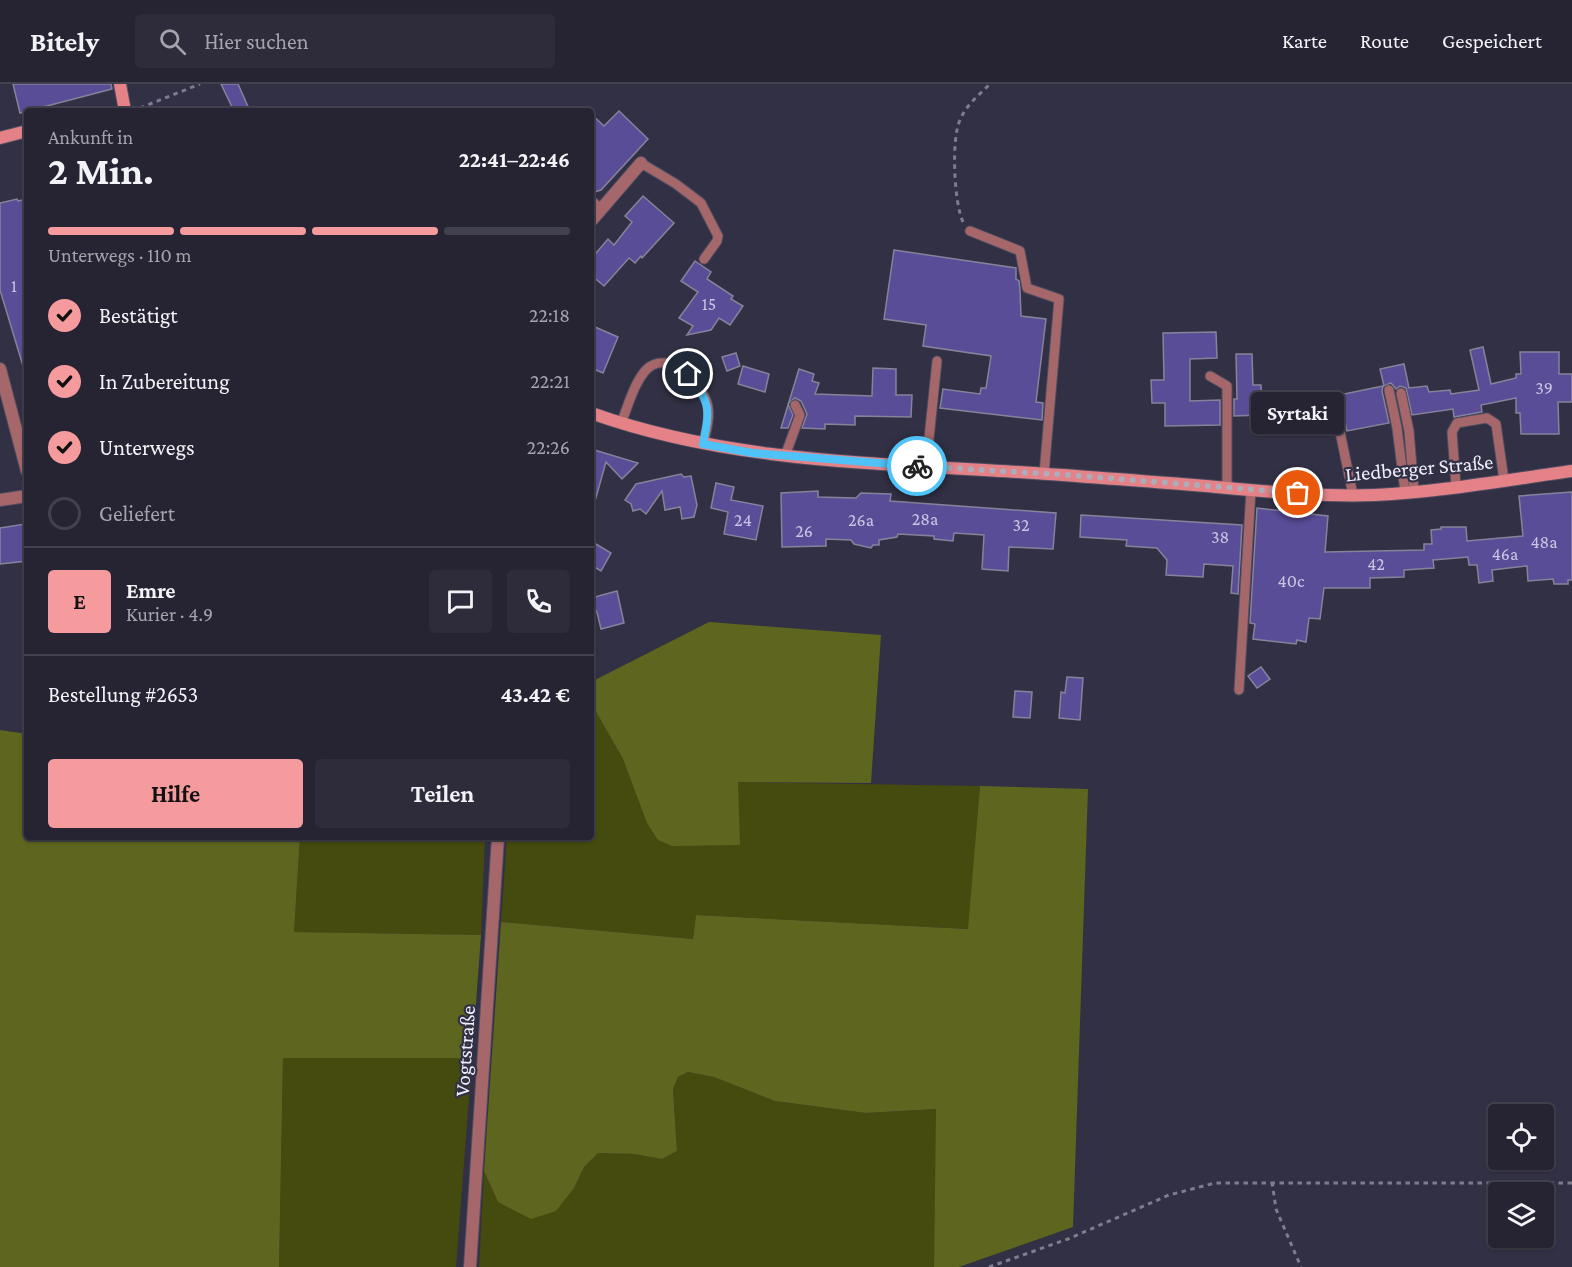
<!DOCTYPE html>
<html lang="de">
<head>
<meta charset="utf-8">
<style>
	:root { --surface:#262433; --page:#2e2c3b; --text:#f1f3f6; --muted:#a4a4ac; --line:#42414e; --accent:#f59b9e }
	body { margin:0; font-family:"Crimson Pro",serif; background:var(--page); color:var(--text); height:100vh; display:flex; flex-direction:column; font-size:22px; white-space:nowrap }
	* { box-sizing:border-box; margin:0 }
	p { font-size:20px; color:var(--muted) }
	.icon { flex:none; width:33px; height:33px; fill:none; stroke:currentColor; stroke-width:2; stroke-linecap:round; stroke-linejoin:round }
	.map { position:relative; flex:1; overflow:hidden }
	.sheet { position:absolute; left:24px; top:24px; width:570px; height:732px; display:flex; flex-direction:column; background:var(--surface); border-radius:6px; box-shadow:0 2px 4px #0004,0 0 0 2px var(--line) }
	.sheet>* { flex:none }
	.fabs { position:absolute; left:1488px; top:1020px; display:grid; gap:12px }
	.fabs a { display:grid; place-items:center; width:66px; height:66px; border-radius:6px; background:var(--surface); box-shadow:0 2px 4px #0004,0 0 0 2px var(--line); font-size:30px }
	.pin { position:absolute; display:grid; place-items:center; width:51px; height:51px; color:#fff; margin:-26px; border:3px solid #fff; border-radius:50%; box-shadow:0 2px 6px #0007 }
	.courier { position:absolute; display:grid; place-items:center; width:60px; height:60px; margin:-30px; border:4px solid #4fc3f7; border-radius:50%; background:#fff; color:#222; box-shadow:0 2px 8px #0007 }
	.bubble { position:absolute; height:42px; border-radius:6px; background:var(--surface); box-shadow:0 2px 4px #0004,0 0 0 2px var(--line); font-size:20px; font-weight:700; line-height:42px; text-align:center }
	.headline em { font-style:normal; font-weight:700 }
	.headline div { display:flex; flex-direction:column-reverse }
	.headline { display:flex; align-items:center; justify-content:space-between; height:102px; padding:0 24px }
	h1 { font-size:39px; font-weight:700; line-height:45px }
	.bar { display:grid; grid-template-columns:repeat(4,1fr); gap:9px 6px; align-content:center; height:72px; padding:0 24px }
	.bar i { height:8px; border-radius:4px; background:var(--line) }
	.bar .on { background:var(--accent) }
	.bar p { grid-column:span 4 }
	.line { display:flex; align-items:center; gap:15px; padding:0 24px; border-top:2px solid var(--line) }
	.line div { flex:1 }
	.round { display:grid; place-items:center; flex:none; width:63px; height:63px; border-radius:6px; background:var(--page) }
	ol { padding:0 24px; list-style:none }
	li { display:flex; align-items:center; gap:18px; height:66px }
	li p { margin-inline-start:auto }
	li .icon { padding:6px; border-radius:50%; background:var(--accent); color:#111; stroke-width:4 }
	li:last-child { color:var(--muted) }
	li i { width:33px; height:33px; border:3px solid var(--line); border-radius:50% }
	.action { display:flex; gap:12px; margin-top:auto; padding:12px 24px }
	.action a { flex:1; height:69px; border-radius:6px; background:var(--accent); color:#111; font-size:24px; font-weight:700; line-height:69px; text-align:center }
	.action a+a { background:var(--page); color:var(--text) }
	header { display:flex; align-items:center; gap:36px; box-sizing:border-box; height:84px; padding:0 30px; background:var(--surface); border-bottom:2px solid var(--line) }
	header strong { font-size:28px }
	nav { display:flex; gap:33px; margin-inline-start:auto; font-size:21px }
	.search { width:420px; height:54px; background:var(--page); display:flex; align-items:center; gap:15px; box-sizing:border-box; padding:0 21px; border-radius:6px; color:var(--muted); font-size:22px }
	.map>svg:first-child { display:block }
</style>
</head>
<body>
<header>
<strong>Bitely</strong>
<div class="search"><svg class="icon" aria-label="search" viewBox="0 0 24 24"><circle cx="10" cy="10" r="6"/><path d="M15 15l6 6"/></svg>Hier suchen</div>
<nav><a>Karte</a><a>Route</a><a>Gespeichert</a></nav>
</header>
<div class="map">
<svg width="1572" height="1183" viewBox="0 0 1572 1183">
	<rect width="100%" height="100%" fill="#323044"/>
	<g fill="#454a0e">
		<polygon points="591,619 623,675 648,739 738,698 980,702 969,845 696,831 693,855 501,838 507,753 591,753"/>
		<polygon points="300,753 485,753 481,851 294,848"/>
		<polygon points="283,974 472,974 456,1183 279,1183"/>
		<polygon points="688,988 714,993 775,1017 866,1029 937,1025 934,1183 479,1183 484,1087 498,1118 574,1104 584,1083 598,1069 634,1070 662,1075 677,1067 673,1005 678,993"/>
	</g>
	<g fill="#5e651e">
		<polygon points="709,538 881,551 871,699 738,698 740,761 672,762 658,756 647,739 623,675 591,619 591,598"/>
		<polygon points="0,646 27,650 27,753 300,753 294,848 481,851 472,974 283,974 279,1183 0,1183"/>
		<polygon points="980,702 1088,705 1073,1143 959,1183 934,1183 936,1025 866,1029 775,1017 714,993 688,988 678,993 673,1005 677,1067 662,1075 634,1070 598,1069 584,1083 574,1104 556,1127 531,1135 498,1118 484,1087 501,838 693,855 696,831 968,845"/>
	</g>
	<g fill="#5a4d98" stroke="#85839a" stroke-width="1.5">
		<polygon points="13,0 111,0 112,5 20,29"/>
		<polygon points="221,0 238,0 250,27 234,27"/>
		<polygon points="619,27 648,55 601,106 591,109 591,30 604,42"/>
		<polygon points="643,112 674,139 642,174 641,172 635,179 629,174 604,202 591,191 591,175 608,155 614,161 632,138 625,132"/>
		<polygon points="17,115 18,117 27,115 27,281 23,282 0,206 0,119"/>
		<polygon points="894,166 1016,184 1016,195 1019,197 1020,206 1021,232 1046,235 1036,318 1043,319 1042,336 940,324 943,305 980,310 981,304 986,304 991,272 923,262 926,241 884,235"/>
		<polygon points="695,177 711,188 707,195 733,212 731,215 743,222 730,241 719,234 711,246 687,251 693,242 679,234 698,208 681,197"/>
		<polygon points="595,243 618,253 603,289 591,284 591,253"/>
		<polygon points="1216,248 1217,274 1190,275 1190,317 1220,316 1220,341 1165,342 1165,319 1152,319 1151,296 1164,296 1163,249"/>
		<polygon points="1483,263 1491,300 1516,294 1516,290 1521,290 1520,268 1559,268 1559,290 1572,290 1572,318 1558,318 1559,350 1521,350 1520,329 1516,329 1516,314 1481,321 1482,328 1454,333 1453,325 1412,331 1406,304 1400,302 1396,305 1391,299 1384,302 1380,285 1404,280 1409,304 1427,302 1429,308 1450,306 1451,310 1479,306 1470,266"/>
		<polygon points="736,269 740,282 727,287 722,273"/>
		<polygon points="1236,270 1252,270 1253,301 1261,301 1262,331 1234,332 1234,315 1237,315"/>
		<polygon points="743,282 769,290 765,308 738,300"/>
		<polygon points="873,284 896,285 896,311 912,311 911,333 855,332 855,341 825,340 825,345 802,344 807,330 801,317 795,314 788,320 793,331 788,344 781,344 799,285 814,290 812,297 819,299 815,310 872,312"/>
		<polygon points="1383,302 1382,307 1389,339 1347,347 1339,311"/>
		<polygon points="591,365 638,379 622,395 606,378 595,417 591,417"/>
		<polygon points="681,390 684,393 691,392 697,421 694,433 682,435 680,423 665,426 662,407 646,430 640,425 633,427 631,420 625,416 636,400"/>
		<polygon points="716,399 734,403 731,416 763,422 756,456 724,450 728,428 711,424"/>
		<polygon points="818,407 818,413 856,414 861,409 891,410 890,417 1056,429 1053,465 1009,463 1008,487 982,485 984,451 954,449 953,457 934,455 934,452 898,450 897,453 879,456 879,461 873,461 871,464 854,460 851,456 826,455 826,462 782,463 781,409"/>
		<polygon points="1572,408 1572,496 1568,496 1568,500 1554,500 1553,495 1528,497 1527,482 1492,486 1493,497 1479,499 1477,481 1469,481 1468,473 1433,476 1434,484 1404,486 1404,493 1370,494 1370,504 1324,504 1320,535 1309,534 1306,558 1297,556 1296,560 1253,555 1255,540 1250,539 1257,424 1328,432 1325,468 1424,466 1424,460 1432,460 1431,446 1441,445 1441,443 1466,443 1467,457 1523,452 1519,412"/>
		<polygon points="1081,431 1242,441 1238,510 1231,509 1233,482 1204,480 1203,493 1166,491 1167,476 1157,464 1126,462 1127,456 1080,453"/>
		<polygon points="25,440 27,477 0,480 0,444"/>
		<polygon points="591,457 611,469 601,487 591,481"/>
		<polygon points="617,507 624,539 601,545 597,528 591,520 591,514"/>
		<polygon points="1261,583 1270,595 1257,604 1248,592"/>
		<polygon points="1067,593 1083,594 1080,636 1059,634 1061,608 1065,609"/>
		<polygon points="1015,607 1032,608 1030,634 1013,633"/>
	</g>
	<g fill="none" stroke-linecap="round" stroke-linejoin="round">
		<g stroke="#504e61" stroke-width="11">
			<g id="lane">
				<polyline points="641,79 676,100 701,119 718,152 717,157 704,175"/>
				<polyline points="591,116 601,125"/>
				<polyline points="970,147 1020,167 1027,204 1059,215 1044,390"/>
				<polyline points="1210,292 1227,302 1227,404"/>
				<polyline points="1389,306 1397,344 1405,408"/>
				<polyline points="1401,309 1409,347 1414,407"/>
				<polyline points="1333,314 1353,411"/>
				<path d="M 621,339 C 628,323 634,298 647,285 C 668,265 701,299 707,319 C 711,332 706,348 703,360"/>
				<polyline points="785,372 800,331 795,321"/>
				<polyline points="926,383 937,277"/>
				<polyline points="1456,402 1452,348 1457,339 1487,334 1496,340 1504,396"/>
				<polyline points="1239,606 1251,406"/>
			</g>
		</g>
		<g stroke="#504e61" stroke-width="14">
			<g id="street">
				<polyline points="591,137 641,79"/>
				<polyline points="0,285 27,387"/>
				<polyline points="0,416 27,412"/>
				<polyline points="470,1183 498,753"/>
			</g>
		</g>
		<g stroke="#504e61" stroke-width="14">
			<g id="secondary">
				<polyline points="120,0 125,27"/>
				<polyline points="0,54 27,47"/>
				<path d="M 591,329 C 728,378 874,379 1018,388 C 1080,392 1143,397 1206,402 C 1262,407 1318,413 1375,411 C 1440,408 1507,396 1572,387"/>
			</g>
		</g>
		<g stroke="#7e7c8d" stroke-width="3" stroke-dasharray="4.5 4.5" stroke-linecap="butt">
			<polyline points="140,24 200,0"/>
			<path d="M 963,138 C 954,119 951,55 960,36 C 966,21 979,11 990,0"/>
			<polyline points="1272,1098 1276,1125 1301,1183"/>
			<polyline points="989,1183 1068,1155 1169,1111 1215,1099 1572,1099"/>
		</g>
		<use href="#lane" stroke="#a5676a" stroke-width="9"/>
		<use href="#street" stroke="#a5676a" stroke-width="12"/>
		<use href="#secondary" stroke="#e48288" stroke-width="12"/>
	</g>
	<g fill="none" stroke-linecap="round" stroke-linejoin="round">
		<polyline stroke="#adacbb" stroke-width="6" stroke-dasharray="0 10.8" points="917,382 1068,391 1298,409"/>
		<path stroke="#4fc3f7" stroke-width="8" d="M 688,290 C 711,319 710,325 703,360 L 753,369 L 917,382"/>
	</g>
	<g text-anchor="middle" stroke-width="4.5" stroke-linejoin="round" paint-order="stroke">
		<g font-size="18" fill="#cac6e2">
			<text x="14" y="208">1</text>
			<text x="709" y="226">15</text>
			<text x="1544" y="310">39</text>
			<text x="925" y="441">28a</text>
			<text x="743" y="442">24</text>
			<text x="861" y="442">26a</text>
			<text x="1021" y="447">32</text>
			<text x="804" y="453">26</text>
			<text x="1220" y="459">38</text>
			<text x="1544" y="464">48a</text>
			<text x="1505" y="476">46a</text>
			<text x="1376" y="486">42</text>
			<text x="1291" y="503">40c</text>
		</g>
		<g font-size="21" fill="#efeefb" stroke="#323044">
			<text transform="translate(1419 384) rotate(-5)" y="7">Liedberger Straße</text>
			<text transform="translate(465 967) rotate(-86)" y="7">Vogtstraße</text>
		</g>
	</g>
</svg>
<div class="fabs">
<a><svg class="icon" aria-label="locate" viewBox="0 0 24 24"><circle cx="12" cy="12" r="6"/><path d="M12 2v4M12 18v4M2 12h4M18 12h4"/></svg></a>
<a><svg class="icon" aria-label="layers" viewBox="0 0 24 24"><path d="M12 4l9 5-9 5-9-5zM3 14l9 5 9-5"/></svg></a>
</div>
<div class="pin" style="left:1298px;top:409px;background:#ea580c"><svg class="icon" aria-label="bag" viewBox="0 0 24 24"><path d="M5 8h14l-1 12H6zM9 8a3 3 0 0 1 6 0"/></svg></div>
<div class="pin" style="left:688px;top:290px;background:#1f2937"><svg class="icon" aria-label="home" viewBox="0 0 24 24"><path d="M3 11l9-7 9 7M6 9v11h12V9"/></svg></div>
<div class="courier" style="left:917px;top:382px"><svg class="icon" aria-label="bike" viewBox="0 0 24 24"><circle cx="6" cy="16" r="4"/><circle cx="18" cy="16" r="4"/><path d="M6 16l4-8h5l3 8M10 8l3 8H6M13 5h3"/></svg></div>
<div class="bubble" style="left:1251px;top:308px;width:93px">Syrtaki</div>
<section class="sheet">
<div class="headline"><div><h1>2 Min.</h1><p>Ankunft in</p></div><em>22:41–22:46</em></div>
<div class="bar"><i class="on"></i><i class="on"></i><i class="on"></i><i></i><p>Unterwegs · 110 m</p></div>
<ol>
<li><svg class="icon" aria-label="check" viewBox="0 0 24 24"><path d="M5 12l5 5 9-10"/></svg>Bestätigt<p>22:18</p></li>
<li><svg class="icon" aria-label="check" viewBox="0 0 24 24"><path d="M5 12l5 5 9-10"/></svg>In Zubereitung<p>22:21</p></li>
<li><svg class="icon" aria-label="check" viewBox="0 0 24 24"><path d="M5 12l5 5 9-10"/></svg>Unterwegs<p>22:26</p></li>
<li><i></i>Geliefert</li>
</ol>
<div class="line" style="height:108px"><b class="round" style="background:var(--accent);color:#111">E</b><div><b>Emre</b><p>Kurier · 4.9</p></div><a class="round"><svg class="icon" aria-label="chat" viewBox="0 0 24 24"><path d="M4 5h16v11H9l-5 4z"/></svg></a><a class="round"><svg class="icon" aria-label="phone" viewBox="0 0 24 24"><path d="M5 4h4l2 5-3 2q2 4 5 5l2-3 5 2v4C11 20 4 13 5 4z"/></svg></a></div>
<div class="line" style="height:78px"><div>Bestellung #2653</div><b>43.42 €</b></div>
<div class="action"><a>Hilfe</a><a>Teilen</a></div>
</section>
</div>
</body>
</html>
